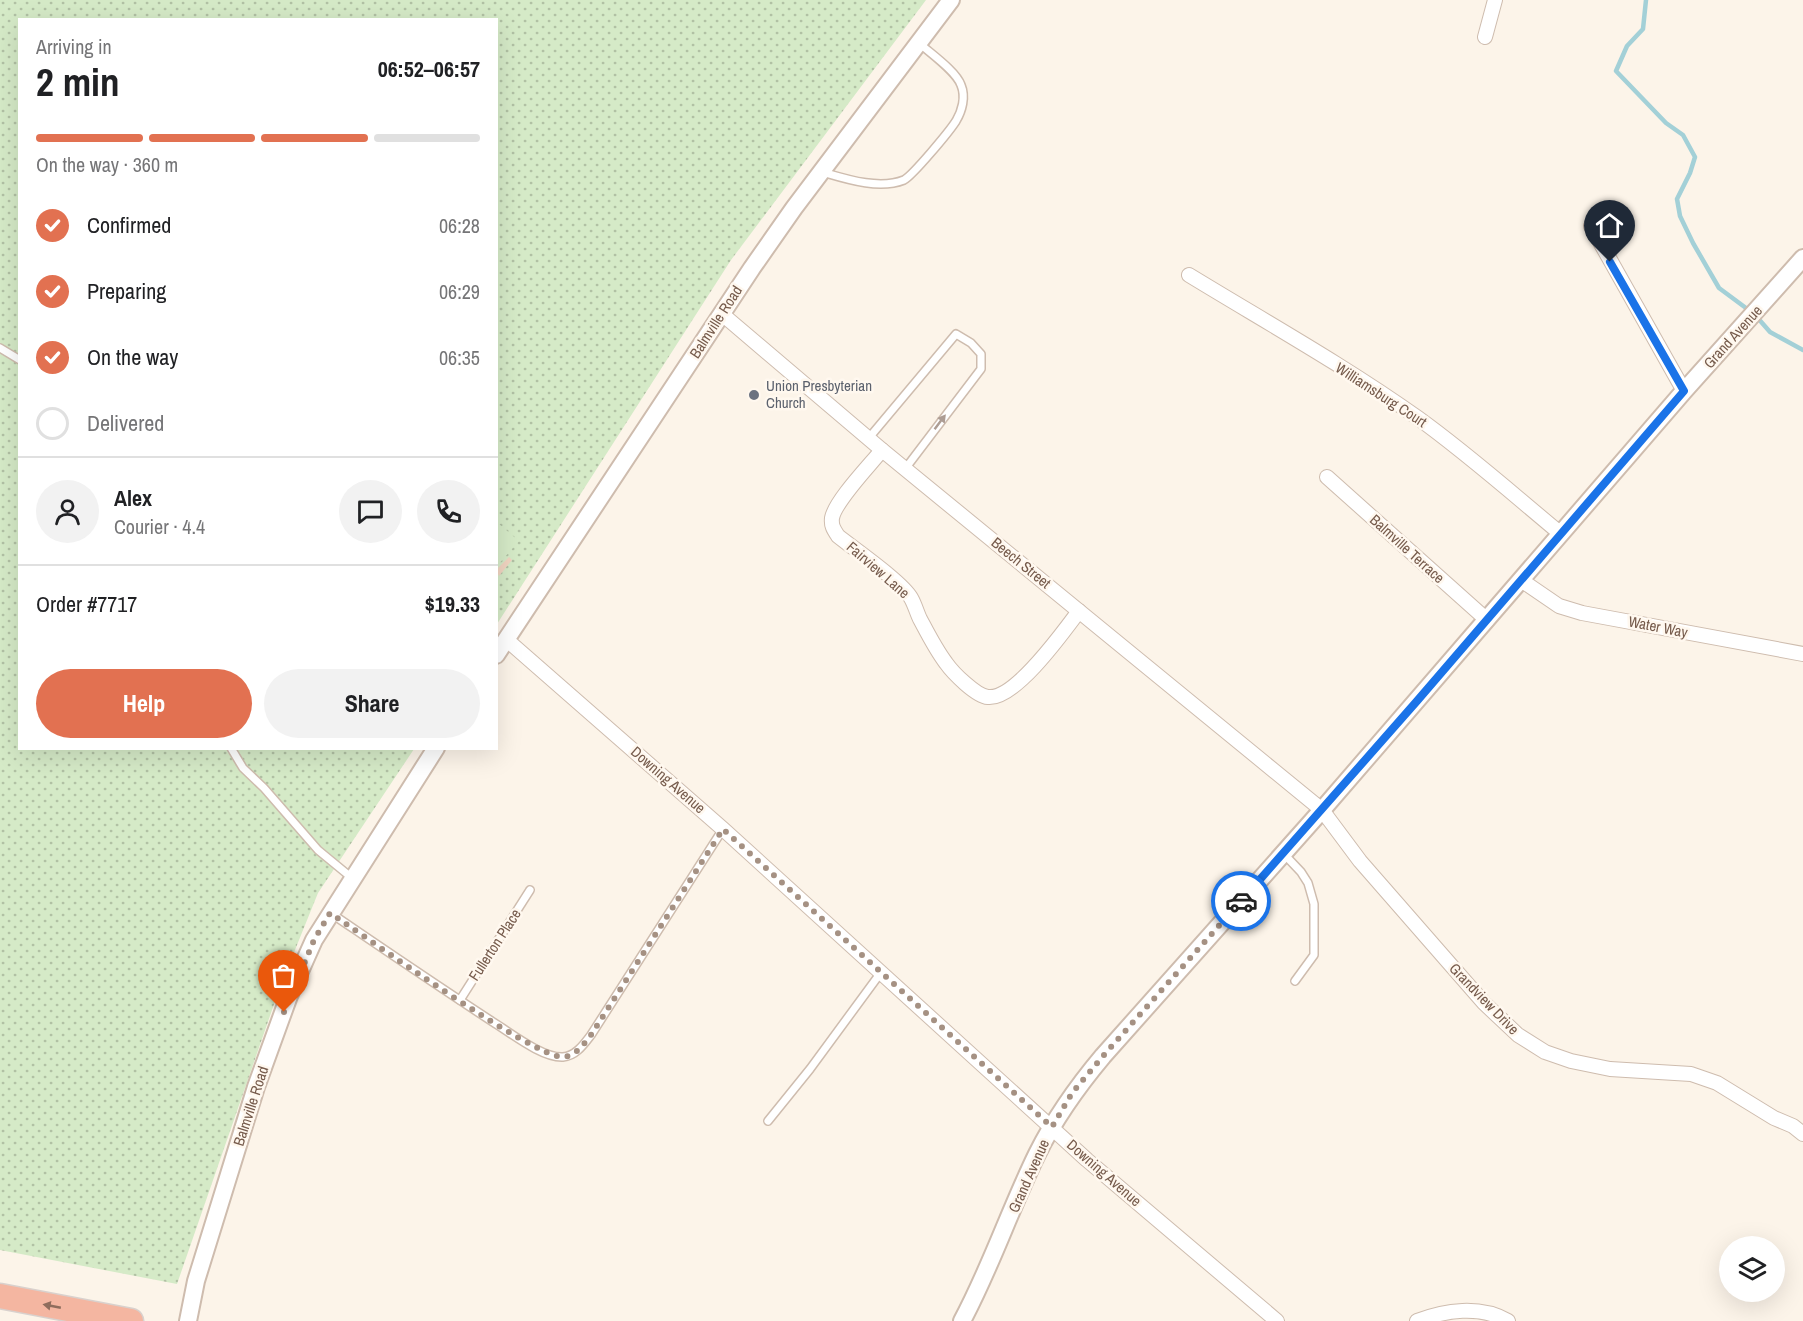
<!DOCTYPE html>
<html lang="en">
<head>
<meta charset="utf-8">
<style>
	:root { --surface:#fff; --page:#f2f2f2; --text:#202124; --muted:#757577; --line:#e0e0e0; --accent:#e27151 }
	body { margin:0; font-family:"Archivo Narrow",sans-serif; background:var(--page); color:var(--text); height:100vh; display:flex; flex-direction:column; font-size:22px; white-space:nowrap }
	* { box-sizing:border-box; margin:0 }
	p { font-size:20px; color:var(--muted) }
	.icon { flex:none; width:33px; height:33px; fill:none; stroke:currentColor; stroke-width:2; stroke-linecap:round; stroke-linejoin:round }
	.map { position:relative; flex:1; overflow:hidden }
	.panel { position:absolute; left:18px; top:18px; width:480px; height:732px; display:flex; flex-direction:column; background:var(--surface); border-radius:0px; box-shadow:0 6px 24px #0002 }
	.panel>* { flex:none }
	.controls { position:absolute; left:1719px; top:1236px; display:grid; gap:12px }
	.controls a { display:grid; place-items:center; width:66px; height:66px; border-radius:50%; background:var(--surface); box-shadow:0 6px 24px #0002; font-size:30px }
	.pin { position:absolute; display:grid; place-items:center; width:51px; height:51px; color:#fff; margin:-62px -26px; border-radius:50% 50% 50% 0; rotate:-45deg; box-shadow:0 0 6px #0007 }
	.pin .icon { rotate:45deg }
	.courier { position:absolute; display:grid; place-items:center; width:60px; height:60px; margin:-30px; border:4px solid #1a73e8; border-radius:50%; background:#fff; color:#222; box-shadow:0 2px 8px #0007 }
	.overview em { font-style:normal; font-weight:800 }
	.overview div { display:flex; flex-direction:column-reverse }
	.overview { display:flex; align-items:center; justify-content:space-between; height:102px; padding:0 18px }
	h1 { font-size:39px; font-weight:800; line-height:45px }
	.bar { display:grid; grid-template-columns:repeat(4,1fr); gap:9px 6px; align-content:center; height:72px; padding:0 18px }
	.bar i { height:8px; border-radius:4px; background:var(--line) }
	.bar .on { background:var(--accent) }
	.bar p { grid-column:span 4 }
	.line { display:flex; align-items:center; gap:15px; padding:0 18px; border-top:2px solid var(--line) }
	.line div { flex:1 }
	.round { display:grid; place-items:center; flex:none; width:63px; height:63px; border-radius:32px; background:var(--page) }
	ol { padding:0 18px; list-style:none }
	li { display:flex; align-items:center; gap:18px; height:66px }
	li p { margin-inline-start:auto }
	li .icon { padding:6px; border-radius:50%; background:var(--accent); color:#fff; stroke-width:4 }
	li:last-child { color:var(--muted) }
	li i { width:33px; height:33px; border:3px solid var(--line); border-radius:50% }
	.primary-button { display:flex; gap:12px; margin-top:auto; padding:12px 18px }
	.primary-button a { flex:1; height:69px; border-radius:36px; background:var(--accent); color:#fff; font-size:24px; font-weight:800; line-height:69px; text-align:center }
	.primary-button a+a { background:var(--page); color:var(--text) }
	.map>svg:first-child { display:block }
</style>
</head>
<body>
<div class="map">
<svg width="1803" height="1321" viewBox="0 0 1803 1321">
	<defs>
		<pattern id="green-dots" width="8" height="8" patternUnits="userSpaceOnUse" patternTransform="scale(1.5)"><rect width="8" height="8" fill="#d5eac7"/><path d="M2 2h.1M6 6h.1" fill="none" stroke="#b1c1a4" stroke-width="1.8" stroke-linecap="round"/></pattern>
	</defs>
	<rect width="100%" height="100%" fill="#fcf4e9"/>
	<polygon fill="url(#green-dots)" points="0,0 926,0 731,260 497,624 496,20 20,20 20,748 414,749 318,893 280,987 177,1284 0,1250"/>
	<polygon fill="#d5eac7" points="499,524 519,541 497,566 497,527"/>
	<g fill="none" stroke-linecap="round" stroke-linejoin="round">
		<g stroke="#a3d0d7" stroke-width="4.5">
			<polyline points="1646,0 1643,29 1627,46 1616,71 1666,123 1683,135 1695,157 1690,173 1677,199 1680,216 1693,243 1719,288 1750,311"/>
			<polyline points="1756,316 1770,332 1803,350"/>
		</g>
	</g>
	<polygon fill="#f1d4c1" points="509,557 512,560 499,576 496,570"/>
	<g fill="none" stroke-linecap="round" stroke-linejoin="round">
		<g stroke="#cebcae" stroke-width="10">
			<g id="service">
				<path d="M 822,172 C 846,179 879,190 904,180 C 913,175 949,132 956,121 C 962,111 966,97 961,85 C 956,71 930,53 919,43"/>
				<polyline points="0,348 20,360"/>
				<polyline points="868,439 956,334 971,343 981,354 981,369 905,469"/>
				<polyline points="231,748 243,768 264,788 318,850 352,878"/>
				<polyline points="1283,853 1301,872 1308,883 1314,904 1314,955 1295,981"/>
				<path d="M 332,914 C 385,950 439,987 493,1022 C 511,1033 542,1058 563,1057 C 576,1056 584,1044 591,1035 L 723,829"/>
				<polyline points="460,1000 530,890"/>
				<polyline points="768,1121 810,1069 882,971"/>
			</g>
		</g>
		<g stroke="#cebcae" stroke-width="16">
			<g id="minor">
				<polyline points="1485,37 1495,0"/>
				<polyline points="1591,226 1684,391"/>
				<path d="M 1189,275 C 1266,322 1345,366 1418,418 C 1468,454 1514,495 1561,534"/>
				<polyline points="722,314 882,450 1322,810 1360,861 1484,1003 1518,1035 1545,1052 1571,1061 1610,1069 1691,1074 1717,1083 1774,1118 1793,1126 1803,1134"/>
				<path d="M 882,450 C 870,465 835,501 832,518 C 831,526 834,530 838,536 C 854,549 902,582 911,598 C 915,605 917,613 920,619 C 928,634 936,650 946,663 C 953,673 976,696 988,697 C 1015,700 1064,631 1079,611"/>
				<polyline points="1327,477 1487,620"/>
				<polyline points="1521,580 1559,606 1582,613 1803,654"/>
				<polyline points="507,640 723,829 1087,1160 1277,1321"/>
				<path d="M 1417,1321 C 1445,1310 1480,1305 1508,1321"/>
			</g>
		</g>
		<g stroke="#cebcae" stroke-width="20">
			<g id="tertiary">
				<polyline points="496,655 752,268 794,208 951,0"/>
				<polyline points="188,1321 196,1281 256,1087 289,996 314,940 436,748"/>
				<path d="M 962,1321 C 991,1267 1010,1209 1037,1154 C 1055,1118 1077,1087 1103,1056 L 1322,810 L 1684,391 L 1803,258"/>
			</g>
		</g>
		<g stroke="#d9d1cd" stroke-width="27">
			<polyline id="motorway" points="0,1296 131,1321"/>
		</g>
		<use href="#service" stroke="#fff" stroke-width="7"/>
		<use href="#minor" stroke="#fff" stroke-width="14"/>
		<use href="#tertiary" stroke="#fff" stroke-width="16"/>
		<use href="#motorway" stroke="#f4b6a1" stroke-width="24"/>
	</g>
	<defs><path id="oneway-solid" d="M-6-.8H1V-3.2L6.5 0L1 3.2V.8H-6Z" transform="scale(1.5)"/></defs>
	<use fill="#ad9d94" href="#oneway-solid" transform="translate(940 422) rotate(-53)"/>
	<use fill="#8f6d5d" href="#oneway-solid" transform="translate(52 1306) rotate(-169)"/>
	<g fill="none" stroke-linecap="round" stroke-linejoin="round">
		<path stroke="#a59183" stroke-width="6" stroke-dasharray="0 10.8" d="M 284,1012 L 314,940 L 330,913 C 363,935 536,1059 563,1057 C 576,1056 584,1044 591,1035 L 723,829 L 1052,1127 L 1072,1093 L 1103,1056 L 1241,901"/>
		<polyline stroke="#1a73e8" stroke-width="8" points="1241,901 1417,701 1684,391 1610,262"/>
	</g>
	<circle fill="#6b7280" stroke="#fff8ef" stroke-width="2" cx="754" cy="395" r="6"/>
	<g text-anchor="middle" stroke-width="5" stroke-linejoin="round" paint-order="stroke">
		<g font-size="15" fill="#765b4c" stroke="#fff8ef">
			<text transform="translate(716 322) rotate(-57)" y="5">Balmville Road</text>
			<text transform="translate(1733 337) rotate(-48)" y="5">Grand Avenue</text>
			<text transform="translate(1381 395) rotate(33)" y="5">Williamsburg Court</text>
			<text transform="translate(1407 549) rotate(42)" y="5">Balmville Terrace</text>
			<text transform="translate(1021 563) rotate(39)" y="5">Beech Street</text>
			<text transform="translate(878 570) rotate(41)" y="5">Fairview Lane</text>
			<text transform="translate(1658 627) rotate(11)" y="5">Water Way</text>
			<text transform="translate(668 780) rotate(41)" y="5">Downing Avenue</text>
			<text transform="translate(495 945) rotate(-57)" y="5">Fullerton Place</text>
			<text transform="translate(1484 999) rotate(46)" y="5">Grandview Drive</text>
			<text transform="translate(251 1106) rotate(-72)" y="5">Balmville Road</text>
			<text transform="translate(1104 1173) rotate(41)" y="5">Downing Avenue</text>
			<text transform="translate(1029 1176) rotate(-66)" y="5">Grand Avenue</text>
		</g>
		<g font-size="15" fill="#5b616d" stroke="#fff8ef" text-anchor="start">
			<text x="766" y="391">Union Presbyterian<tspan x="766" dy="17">Church</tspan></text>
		</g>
	</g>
</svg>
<div class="controls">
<a><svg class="icon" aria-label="layers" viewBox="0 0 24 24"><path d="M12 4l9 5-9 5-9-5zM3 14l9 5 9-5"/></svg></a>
</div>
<div class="pin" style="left:284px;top:1012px;background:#ea580c"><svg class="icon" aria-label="bag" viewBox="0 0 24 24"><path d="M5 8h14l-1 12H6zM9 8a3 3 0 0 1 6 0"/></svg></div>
<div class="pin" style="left:1610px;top:262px;background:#1f2937"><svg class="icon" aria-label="home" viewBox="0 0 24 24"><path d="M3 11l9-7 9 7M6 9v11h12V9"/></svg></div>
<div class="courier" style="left:1241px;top:901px"><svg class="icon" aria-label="car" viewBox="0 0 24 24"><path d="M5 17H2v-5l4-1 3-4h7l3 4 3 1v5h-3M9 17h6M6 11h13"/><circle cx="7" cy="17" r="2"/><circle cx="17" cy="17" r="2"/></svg></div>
<section class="panel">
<div class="overview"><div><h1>2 min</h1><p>Arriving in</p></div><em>06:52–06:57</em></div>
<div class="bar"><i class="on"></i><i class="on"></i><i class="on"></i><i></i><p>On the way · 360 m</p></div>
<ol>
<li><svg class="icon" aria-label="check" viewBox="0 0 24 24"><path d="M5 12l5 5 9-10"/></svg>Confirmed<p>06:28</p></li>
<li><svg class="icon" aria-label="check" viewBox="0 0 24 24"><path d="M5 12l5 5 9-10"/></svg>Preparing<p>06:29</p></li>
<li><svg class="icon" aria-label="check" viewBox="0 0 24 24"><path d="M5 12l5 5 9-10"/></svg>On the way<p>06:35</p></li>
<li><i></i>Delivered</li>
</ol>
<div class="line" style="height:108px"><a class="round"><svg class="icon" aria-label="person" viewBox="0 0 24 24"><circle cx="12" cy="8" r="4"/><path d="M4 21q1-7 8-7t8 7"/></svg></a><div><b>Alex</b><p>Courier · 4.4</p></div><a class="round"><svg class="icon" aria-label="chat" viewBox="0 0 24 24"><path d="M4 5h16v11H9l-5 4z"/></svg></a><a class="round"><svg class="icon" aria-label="phone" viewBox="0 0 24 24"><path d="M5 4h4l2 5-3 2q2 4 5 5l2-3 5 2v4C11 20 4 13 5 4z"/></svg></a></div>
<div class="line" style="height:78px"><div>Order #7717</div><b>$19.33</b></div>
<div class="primary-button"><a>Help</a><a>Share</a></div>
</section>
</div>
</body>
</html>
